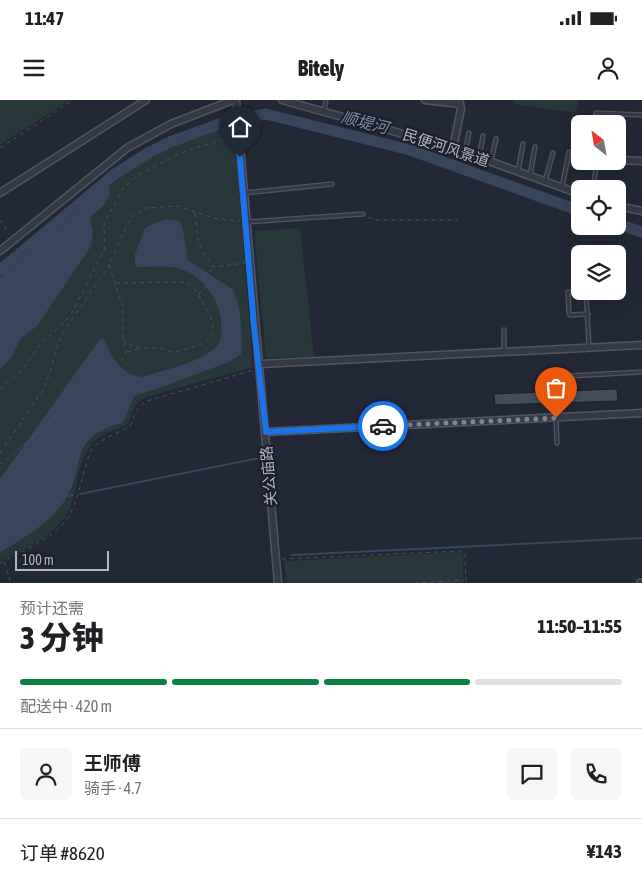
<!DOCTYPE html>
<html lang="zh">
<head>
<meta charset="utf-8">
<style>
	:root { --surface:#fff; --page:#f6f6f6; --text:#202124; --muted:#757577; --line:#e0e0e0; --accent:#0b8043 }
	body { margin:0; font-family:"Asap Condensed","Noto Sans SC",sans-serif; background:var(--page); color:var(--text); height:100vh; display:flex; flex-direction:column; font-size:19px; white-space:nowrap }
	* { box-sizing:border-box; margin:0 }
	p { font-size:16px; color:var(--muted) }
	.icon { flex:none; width:28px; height:28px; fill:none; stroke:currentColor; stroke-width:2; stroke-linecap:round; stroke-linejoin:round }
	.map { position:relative; height:483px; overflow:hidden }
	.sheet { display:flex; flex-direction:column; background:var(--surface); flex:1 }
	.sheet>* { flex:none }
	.needle { width:32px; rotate:329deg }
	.buttons { position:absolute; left:571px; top:15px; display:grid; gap:10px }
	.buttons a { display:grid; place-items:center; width:55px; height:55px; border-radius:8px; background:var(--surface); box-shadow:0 5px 20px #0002; font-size:25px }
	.scale { position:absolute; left:15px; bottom:12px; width:94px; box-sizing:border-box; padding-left:5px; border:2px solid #b0b5c2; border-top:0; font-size:14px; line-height:18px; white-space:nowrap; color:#b0b5c2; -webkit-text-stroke:4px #1b202a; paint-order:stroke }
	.pin { position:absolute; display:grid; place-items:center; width:42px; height:42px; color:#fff; margin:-51px -21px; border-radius:50% 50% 50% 0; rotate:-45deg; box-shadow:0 0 5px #0007 }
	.pin .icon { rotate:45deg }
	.courier { position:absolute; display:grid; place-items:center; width:50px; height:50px; margin:-25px; border:4px solid #1a73e8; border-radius:50%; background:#fff; color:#222; box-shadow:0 1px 6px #0007 }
	.summary em { font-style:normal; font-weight:800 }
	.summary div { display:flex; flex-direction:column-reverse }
	.summary { display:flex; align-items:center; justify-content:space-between; height:85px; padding:0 20px }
	h1 { font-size:32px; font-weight:800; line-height:38px }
	.bar { display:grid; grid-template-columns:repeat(4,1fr); gap:8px 5px; align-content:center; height:60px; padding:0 20px }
	.bar i { height:6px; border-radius:4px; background:var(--line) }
	.bar .active { background:var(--accent) }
	.bar p { grid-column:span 4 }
	.line { display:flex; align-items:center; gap:12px; padding:0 20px; border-top:1px solid var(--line) }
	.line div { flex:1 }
	.round { display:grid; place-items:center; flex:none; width:52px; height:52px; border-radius:8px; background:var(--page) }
	.status { display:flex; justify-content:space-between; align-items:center; height:35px; padding:0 25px; background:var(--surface); direction:ltr }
	.status svg { height:14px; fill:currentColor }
	header { display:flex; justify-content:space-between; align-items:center; height:65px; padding:0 20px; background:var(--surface); font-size:22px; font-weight:800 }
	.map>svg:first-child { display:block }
</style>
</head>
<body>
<div class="status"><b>11:47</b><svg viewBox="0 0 49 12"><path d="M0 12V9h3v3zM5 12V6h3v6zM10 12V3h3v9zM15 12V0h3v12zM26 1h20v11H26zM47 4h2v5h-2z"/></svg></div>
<header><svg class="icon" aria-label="menu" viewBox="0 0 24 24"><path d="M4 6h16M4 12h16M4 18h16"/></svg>Bitely<svg class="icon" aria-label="person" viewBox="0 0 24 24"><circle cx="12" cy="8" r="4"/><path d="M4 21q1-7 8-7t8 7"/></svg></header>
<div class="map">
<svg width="642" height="483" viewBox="0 0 642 483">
	<rect width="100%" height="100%" fill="#222835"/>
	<g fill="#28383a">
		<polygon points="0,0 70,0 0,45"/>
		<polygon points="514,0 579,0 575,13 513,4"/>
		<path d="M 234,25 L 253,267 L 146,297 C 130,306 135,312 127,325 C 117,329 104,333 96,340 C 75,356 80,397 64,418 C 50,438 22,451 0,461 L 0,178 L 130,69 L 173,46 L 209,31 Z"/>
		<polygon points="300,128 314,257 266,258 254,131"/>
		<polygon points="459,452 463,454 463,483 287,483 284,461"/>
	</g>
	<g fill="#39455d">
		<path d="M 109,86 C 114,100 98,109 90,118 L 93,131 L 91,146 L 37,226 L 21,238 L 12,257 L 0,269 L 0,177 Z"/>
		<path d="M 164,119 L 179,121 L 182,125 L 188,160 L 232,189 C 242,205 241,229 242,247 L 241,254 L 231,261 L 168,285 L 134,296 L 123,323 C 64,337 89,367 63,403 C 49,424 22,439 0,452 L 0,379 L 100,239 L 104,239 C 111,257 122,276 143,277 C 168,268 196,265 217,246 C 223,240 221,229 221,220 C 219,199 202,175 180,169 C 167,165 151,167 138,167 L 135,164 L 135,154 L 145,128 Z"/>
	</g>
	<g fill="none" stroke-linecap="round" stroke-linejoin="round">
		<g stroke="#39455d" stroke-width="2">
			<polyline points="80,394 260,358"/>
			<polyline points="68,396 73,395"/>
			<polyline points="292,455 642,438"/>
		</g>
		<g stroke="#39455d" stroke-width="11">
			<polyline points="618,124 642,132"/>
			<polyline points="0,170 115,74 148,53 170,42 225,22 266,14 410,50 580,111"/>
		</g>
	</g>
	<polygon fill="#444b59" stroke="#1d222c" points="617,289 618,301 495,305 494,294"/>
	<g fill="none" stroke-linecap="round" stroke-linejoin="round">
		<g stroke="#505560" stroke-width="5.5">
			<g id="lane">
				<polyline points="324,10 326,0"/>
				<polyline points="596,13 642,15"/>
				<polyline points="465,52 469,33"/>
				<polyline points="479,58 483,36"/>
				<polyline points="491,61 496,39"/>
				<polyline points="518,71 523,44"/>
				<polyline points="530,76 535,47"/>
				<polyline points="545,81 553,53"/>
				<polyline points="562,87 569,52"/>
				<polyline points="593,89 597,61"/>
				<polyline points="244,93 332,84"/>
				<polyline points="246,122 363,114"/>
				<polyline points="583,191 568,192 569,213 570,215 588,214"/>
				<polyline points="586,191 589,247"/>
				<polyline points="504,230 504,251"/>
				<polyline points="569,276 642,272"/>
				<polyline points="556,318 557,343"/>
			</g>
		</g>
		<g stroke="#505560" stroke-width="9">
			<g id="street">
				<polyline points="236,0 278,483"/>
				<polyline points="282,0 453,48 580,94"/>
				<polyline points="425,0 460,4"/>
				<polyline points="453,48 461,9 459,0"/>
				<polyline points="618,60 642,61"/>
				<polyline points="0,93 146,0"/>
				<polyline points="618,106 642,111"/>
				<polyline points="0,151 127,48 171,24 233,0"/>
				<polyline points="260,264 642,245"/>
				<polyline points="266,332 642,313"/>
				<polyline points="640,483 642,483"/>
			</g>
		</g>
		<g stroke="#465358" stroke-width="1" stroke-dasharray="4 4" stroke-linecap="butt">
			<polyline points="0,48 73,0"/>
			<path d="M 195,113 C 198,138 196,147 214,167 L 245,163"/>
			<polyline points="368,117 376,120 458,120"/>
			<polyline points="0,120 10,135"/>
			<path d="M 116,183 L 186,182 C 195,187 199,197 205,206 C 220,229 213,244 186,249 C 182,250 176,252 171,252 C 167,251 164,249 160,248 C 144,247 139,251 124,240"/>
			<polyline points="198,194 210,184 204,177 213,168"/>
			<polyline points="127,252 140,249"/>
			<polyline points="0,289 21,272 37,248 71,215 105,148 104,124 123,88 137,76 157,65 188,50 233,37"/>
			<polyline points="0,353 45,287 61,235 107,169 131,117 145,108 178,106 213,118 240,121"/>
			<polyline points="0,362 2,364 123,258 126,252 123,239 123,207 109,166"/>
			<polyline points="282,459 461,451 465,453 465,456 466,483"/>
			<polyline points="4,462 11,483"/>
			<path d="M 0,463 C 22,451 58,437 70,414 C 80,394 83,371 91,350 C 102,337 116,335 130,326 C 136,315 135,307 147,301 L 254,270"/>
			<polyline points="415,483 464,480"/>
		</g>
		<use href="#lane" stroke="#353b46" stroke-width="3"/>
		<use href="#street" stroke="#353b46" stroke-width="6"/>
	</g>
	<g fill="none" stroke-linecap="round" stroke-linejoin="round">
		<polyline stroke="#7e8491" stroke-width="5" stroke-dasharray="0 9" points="383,326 556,318"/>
		<polyline stroke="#1a73e8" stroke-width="6" points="240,57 254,226 266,332 383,326"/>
	</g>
	<g text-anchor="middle" stroke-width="4.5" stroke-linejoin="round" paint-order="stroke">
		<g font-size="15" fill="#b0b5c2" stroke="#1b202a">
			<text transform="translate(446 48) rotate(18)" y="5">民便河风景道</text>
			<text transform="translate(269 376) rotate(-95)" y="5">关公庙路</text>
		</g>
		<g font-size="16" font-style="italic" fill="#7b8aa8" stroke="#1b202a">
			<text transform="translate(365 22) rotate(14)" y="6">顺堤河</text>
		</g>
	</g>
</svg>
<div class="buttons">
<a><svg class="needle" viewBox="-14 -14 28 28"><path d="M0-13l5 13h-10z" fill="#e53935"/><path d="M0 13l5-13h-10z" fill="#757577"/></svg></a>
<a><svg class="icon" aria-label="locate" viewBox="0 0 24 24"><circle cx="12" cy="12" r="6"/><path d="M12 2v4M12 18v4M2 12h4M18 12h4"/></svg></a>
<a><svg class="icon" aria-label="layers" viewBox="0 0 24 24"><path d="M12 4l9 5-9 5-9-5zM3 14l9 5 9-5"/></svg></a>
</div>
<div class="scale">100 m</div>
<div class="pin" style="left:556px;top:318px;background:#ea580c"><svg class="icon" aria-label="bag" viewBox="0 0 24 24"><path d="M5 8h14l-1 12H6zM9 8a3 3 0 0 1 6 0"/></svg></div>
<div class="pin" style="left:240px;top:57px;background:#1f2937"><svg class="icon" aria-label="home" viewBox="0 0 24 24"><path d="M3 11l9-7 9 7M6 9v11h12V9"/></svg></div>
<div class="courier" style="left:383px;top:326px"><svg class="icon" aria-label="car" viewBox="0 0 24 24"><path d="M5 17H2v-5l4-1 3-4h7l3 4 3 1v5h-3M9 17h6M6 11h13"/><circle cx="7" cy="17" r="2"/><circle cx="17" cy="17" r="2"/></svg></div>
</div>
<section class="sheet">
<div class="summary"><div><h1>3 分钟</h1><p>预计还需</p></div><em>11:50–11:55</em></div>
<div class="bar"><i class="active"></i><i class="active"></i><i class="active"></i><i></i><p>配送中 · 420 m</p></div>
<div class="line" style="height:90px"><a class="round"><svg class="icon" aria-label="person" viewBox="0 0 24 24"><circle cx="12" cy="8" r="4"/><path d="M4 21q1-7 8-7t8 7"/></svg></a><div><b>王师傅</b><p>骑手 · 4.7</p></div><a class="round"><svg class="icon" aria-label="chat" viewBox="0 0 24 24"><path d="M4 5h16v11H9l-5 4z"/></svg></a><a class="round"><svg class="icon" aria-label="phone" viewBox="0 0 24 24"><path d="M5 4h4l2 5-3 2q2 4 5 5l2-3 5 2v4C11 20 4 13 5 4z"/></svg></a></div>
<div class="line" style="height:65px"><div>订单 #8620</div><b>¥143</b></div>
</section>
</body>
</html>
